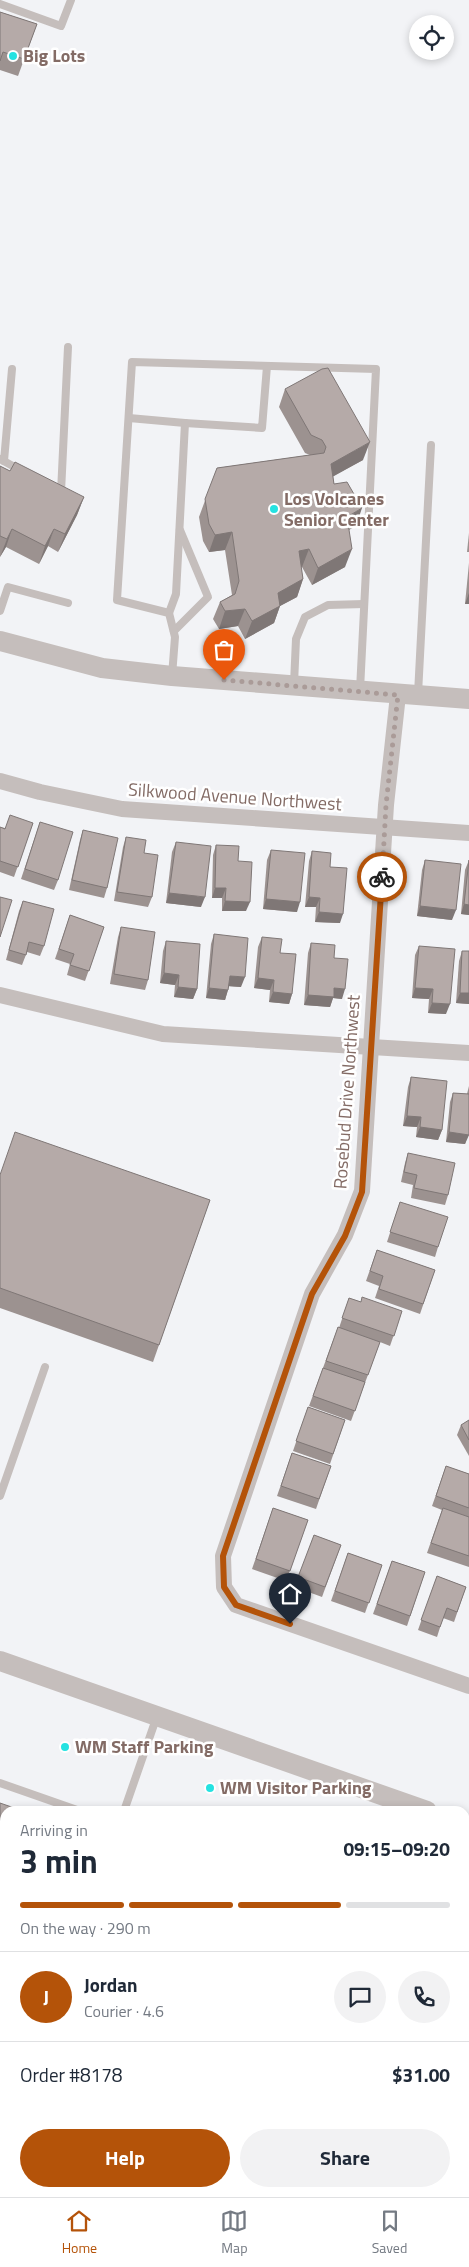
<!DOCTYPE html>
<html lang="en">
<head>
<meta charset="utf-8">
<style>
	:root { --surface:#fff; --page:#f2f2f3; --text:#1f2937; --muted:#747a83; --line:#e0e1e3; --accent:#b45309 }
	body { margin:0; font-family:"Titillium Web",sans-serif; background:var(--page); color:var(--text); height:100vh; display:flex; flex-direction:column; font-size:19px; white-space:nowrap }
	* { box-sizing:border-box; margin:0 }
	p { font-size:16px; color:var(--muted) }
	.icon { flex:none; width:28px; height:28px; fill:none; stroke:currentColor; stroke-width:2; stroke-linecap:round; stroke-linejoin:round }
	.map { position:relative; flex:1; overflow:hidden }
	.sheet { position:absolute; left:0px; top:1806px; width:470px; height:391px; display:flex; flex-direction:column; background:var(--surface); border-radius:15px 15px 0 0; box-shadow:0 2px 8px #0003 }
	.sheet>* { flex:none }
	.tools { position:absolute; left:409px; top:15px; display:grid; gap:10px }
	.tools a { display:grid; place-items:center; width:45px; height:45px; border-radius:50%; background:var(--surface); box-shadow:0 2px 8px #0003; font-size:25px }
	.pin { position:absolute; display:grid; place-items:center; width:42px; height:42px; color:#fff; margin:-51px -21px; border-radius:50% 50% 50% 0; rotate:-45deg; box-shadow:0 0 5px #0007 }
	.pin .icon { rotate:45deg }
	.courier { position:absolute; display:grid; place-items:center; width:50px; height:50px; margin:-25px; border:4px solid #b45309; border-radius:50%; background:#fff; color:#222; box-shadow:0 1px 6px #0007 }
	.headline em { font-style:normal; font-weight:700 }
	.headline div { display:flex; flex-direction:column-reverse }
	.headline { display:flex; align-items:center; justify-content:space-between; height:85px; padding:0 20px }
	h1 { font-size:32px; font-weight:700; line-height:38px }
	.bar { display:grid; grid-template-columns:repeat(4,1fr); gap:8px 5px; align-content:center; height:60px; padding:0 20px }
	.bar i { height:6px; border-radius:4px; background:var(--line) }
	.bar .current { background:var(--accent) }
	.bar p { grid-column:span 4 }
	.line { display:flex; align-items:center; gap:12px; padding:0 20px; border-top:1px solid var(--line) }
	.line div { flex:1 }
	.round { display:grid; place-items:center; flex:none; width:52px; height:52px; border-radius:26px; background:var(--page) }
	.button { display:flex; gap:10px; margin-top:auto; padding:10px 20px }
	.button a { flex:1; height:58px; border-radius:30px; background:var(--accent); color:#fff; font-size:20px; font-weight:700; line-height:58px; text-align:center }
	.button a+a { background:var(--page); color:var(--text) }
	.dock { display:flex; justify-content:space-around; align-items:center; height:70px; border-top:1px solid var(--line); background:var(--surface); font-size:14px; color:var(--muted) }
	.dock a { display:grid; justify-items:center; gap:2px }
	.dock .current { color:var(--accent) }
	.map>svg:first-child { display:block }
</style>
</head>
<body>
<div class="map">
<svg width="469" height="2197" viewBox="0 0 469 2197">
	<rect width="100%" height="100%" fill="#f2f3f6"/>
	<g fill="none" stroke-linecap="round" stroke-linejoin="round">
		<g stroke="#c5bebc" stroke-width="8">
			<polyline points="0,4 61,26 71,0"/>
			<polyline points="129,418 185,423 176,594 169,613"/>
			<polyline points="185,423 262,428 267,366"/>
			<polyline points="0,459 20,470"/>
			<polyline points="4,461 12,369"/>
			<polyline points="57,490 61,492 68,347"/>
			<polyline points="0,611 8,587 68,603"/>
			<polyline points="174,631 208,597 180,530"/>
			<polyline points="172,676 175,637 169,613 117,600 132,362 376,369 360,690"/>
			<polyline points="294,684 296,639 305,617 328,605 364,604"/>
			<polyline points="418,694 431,445"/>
			<polyline points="0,1496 45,1367"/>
			<polyline points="0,1783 80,1811"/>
			<polyline points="124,1811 157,1716"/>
		</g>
		<g stroke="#c5bebc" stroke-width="16">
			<polyline points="398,695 386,805 362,1191 345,1235 312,1294 223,1556 224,1587 236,1605 469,1686"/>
			<polyline points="0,781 40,792 122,809 469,833"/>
			<polyline points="0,995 163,1034 469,1053"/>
		</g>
		<g stroke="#c5bebc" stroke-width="20">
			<polyline points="0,641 102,668 172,676 469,699"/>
			<polyline points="0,1661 427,1811"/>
			<polyline points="465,1825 469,1826"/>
		</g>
	</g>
	<g fill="#9c9290">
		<polygon points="0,12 37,24 18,76 0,70"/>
		<polygon points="285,389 363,460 333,476 334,484 356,526 349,530 345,567 312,585 302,567 301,567 303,579 297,597 280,606 274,623 245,639 238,626 219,629 213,619 220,602 232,595 225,550 209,552 203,541 199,517 217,468 310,455 305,453 279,407"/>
		<polygon points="0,466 10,471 84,497 77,515 58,552 48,546 39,564 6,547 0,557"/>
		<polygon points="469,533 469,552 467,552"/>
		<polygon points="469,563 469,604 465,604"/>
		<polygon points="40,822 58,880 54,890 21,879"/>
		<polygon points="33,823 14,877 0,872 0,827 5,828"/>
		<polygon points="83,830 107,888 104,898 69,890 80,840"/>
		<polygon points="126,837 144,853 152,897 148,907 114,901 123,847"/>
		<polygon points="176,842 201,907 166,903 172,852"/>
		<polygon points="216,845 238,861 246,911 222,911 222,898 212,898 213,855"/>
		<polygon points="271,850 297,912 263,909 267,860"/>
		<polygon points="312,851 330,867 340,923 315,922 316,907 305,907 309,861"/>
		<polygon points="425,860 452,920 417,916 422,870"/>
		<polygon points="469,860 469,915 461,914 465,870"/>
		<polygon points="23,901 44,946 40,956 27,952 22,965 6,960 19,911"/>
		<polygon points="70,915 104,927 85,981 67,975 70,964 55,959"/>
		<polygon points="121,927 148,980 145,990 110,984 118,937"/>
		<polygon points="214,934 241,987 229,986 225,1000 206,998 211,944"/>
		<polygon points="262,937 292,994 289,1004 269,1002 270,990 254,988 258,947"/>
		<polygon points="166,941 197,989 193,999 174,997 175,985 160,983 163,951"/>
		<polygon points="311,943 334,958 342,999 333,998 330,1007 304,1005 308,953"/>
		<polygon points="419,946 446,1014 428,1013 429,999 412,998 415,955"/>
		<polygon points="462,951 469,1004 456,1003 459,961"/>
		<polygon points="411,1077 442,1130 438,1140 416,1137 417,1127 403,1126 408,1087"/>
		<polygon points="469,1086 469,1132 465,1144 446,1142 450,1102 453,1093 467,1094"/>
		<polygon points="408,1153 448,1195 445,1205 411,1198 413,1185 401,1182 405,1163"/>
		<polygon points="0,1175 210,1200 153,1362 0,1308"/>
		<polygon points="400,1202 438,1247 435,1257 387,1242"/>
		<polygon points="377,1250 435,1270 420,1314 375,1298 379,1286 366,1281"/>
		<polygon points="349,1298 361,1302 402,1311 390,1346 380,1342 351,1421 309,1406 338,1327 339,1328"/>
		<polygon points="308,1407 345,1420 330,1464 293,1451"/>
		<polygon points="469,1420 469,1456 457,1435 461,1425"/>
		<polygon points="292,1453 331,1466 316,1509 277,1496"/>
		<polygon points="446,1466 469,1474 469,1567 427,1553 442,1510 432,1506"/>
		<polygon points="273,1508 308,1520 286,1581 252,1569"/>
		<polygon points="314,1535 341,1545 322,1597 295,1587"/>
		<polygon points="348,1553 382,1565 365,1613 331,1601"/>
		<polygon points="392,1561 425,1572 407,1626 373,1614"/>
		<polygon points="437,1576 466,1587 454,1622 443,1618 437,1637 418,1630"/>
		<polygon points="0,1803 5,1811 5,1886 0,1884"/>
		<polygon points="465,1851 469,1852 469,1972 465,1986"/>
		<polygon points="0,1921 5,1923 5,1994 0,1993"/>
		<polygon points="469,1985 469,2050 465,2049 465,1996"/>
		<polygon points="0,2064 5,2065 5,2096 0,2094"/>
		<polygon points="469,2155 469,2197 465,2192 465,2166"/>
	</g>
	<g fill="#7f7776">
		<polygon points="370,442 363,460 325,481 331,464"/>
		<polygon points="84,497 77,515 58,552 65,534"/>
		<polygon points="362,508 356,526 340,534 347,517"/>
		<polygon points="12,529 6,547 0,557 7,539"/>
		<polygon points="54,529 48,546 39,564 45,546"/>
		<polygon points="232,532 225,550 209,552 215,535"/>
		<polygon points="309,549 302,567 292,568 299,551"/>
		<polygon points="352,549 345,567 312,585 318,568"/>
		<polygon points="303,579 297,597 280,606 274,623 245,639 252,621 278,593"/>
		<polygon points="469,593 469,604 465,604"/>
		<polygon points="245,609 238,626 219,629 225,611"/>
		<polygon points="215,888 226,888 222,898 212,898"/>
		<polygon points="169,893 205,897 201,907 166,903"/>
		<polygon points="309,897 320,898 316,907 305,907"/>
		<polygon points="266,899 300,902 297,912 263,909"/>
		<polygon points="225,901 250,902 246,911 222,911"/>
		<polygon points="464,904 469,905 469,915 461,914"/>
		<polygon points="420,906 456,910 452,920 417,916"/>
		<polygon points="319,912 343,914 340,923 315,922"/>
		<polygon points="164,973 179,975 175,985 160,983"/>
		<polygon points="230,976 245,977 241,987 226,986"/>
		<polygon points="258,978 274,980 270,990 254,988"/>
		<polygon points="178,987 197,989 193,999 174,997"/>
		<polygon points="209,988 228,990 225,1000 206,998"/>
		<polygon points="334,988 345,989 342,999 333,998 330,1007 304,1005 308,995"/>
		<polygon points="415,988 433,989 429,999 412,998"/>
		<polygon points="273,992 292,994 289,1004 269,1002"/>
		<polygon points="460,993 469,993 469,1004 456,1003"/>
		<polygon points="432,1003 450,1004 446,1014 428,1013"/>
		<polygon points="407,1116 421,1117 417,1127 403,1126"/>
		<polygon points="420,1127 442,1130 438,1140 416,1137"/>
		<polygon points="449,1132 469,1135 465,1144 446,1142"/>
	</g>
	<g fill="#b5aaa8" stroke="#7f7776">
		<polygon points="0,12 37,24 24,59 3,52 0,61"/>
		<polygon points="328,368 370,442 331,464 334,484 347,482 362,508 347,517 352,549 318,568 309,549 299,551 303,579 278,593 280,606 252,621 245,609 225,611 220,602 235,594 239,581 232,532 215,535 209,524 205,499 217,468 324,453 326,447 322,440 311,435 285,389 322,369"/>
		<polygon points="15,462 84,497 65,534 54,529 45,546 12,529 7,539 0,536 0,466 10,471"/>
		<polygon points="10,815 33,823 18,867 0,861 0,827 5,829"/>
		<polygon points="40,822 73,832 58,880 25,869"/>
		<polygon points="83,830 118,838 107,888 72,880"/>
		<polygon points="126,837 146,840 144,853 158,855 152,897 117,892"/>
		<polygon points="176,842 211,846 205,897 169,893"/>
		<polygon points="216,845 239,846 238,861 252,862 250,902 225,901 226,888 215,888"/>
		<polygon points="271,850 305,853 300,902 266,899"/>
		<polygon points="312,851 331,853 330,867 347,868 343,914 319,912 320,898 309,897"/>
		<polygon points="425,860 461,864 456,910 420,906"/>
		<polygon points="469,860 469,905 464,904"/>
		<polygon points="0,897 12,900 0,937"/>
		<polygon points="23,901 54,909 44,946 29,942 26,955 9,950"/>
		<polygon points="70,915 104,927 89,971 70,965 74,954 59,949"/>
		<polygon points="121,927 155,932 148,980 114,974"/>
		<polygon points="214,934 248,938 245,977 230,976 228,990 209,988"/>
		<polygon points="262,937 282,939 280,953 296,954 292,994 273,992 274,980 258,978"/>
		<polygon points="166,941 200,944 197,989 178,987 179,975 164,973"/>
		<polygon points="311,943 335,945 334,958 348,959 345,989 334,988 334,997 308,995"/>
		<polygon points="419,946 455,949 450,1004 432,1003 433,989 415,988"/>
		<polygon points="462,951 469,951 469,993 460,993"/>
		<polygon points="411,1077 447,1081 442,1130 420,1127 421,1117 407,1116"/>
		<polygon points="453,1093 469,1094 469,1135 449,1132"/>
		<polygon points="15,1132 210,1200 159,1345 0,1288 0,1175"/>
		<polygon points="408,1153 455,1163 448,1195 414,1188 417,1175 404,1172"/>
		<polygon points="400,1202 448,1217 438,1247 390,1232"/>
		<polygon points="377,1250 435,1270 423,1304 379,1289 383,1276 370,1271"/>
		<polygon points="362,1297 402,1311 394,1336 342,1318 349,1298 361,1302"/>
		<polygon points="338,1327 380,1342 368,1375 326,1361"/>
		<polygon points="323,1368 365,1382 355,1411 313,1396"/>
		<polygon points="308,1407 345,1420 333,1454 296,1441"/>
		<polygon points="469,1420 469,1440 461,1425"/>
		<polygon points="292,1453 331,1466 319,1499 281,1486"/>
		<polygon points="446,1466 469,1474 469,1508 436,1496"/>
		<polygon points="273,1508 308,1520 290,1571 256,1559"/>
		<polygon points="443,1508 469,1517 469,1556 431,1543"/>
		<polygon points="314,1535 341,1545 325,1587 298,1577"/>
		<polygon points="348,1553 382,1565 369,1603 335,1591"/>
		<polygon points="392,1561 425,1572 410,1616 377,1604"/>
		<polygon points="437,1576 466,1587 457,1612 447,1608 440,1627 421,1620"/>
		<polygon points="0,1803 23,1811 5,1811 5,1875 0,1873"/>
		<polygon points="465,1851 469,1852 469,1905 465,1904"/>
		<polygon points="465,1916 469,1917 469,1974 465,1973"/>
		<polygon points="0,1921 5,1923 5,1978 0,1977"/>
		<polygon points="469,1985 469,2039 465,2037 465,1997"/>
		<polygon points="0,2064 5,2065 5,2080 2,2079 0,2085"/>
		<polygon points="0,2134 5,2136 5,2192 209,2192 222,2197 0,2197"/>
		<polygon points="465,2168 469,2169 469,2197 455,2197 457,2192 465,2192"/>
		<polygon points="311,2192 417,2192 415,2197 310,2197"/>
	</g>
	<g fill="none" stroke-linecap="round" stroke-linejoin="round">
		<polyline stroke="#aa9b98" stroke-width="5" stroke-dasharray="0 9" points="224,680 398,695 386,805 382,877"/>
		<polyline stroke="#b45309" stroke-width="6" points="290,1624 236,1605 224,1587 223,1556 312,1294 345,1236 362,1192 382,877"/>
	</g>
	<g fill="#25e2e1" stroke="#fff" stroke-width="2">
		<circle cx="13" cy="56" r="5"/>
		<circle cx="274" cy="509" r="5"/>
		<circle cx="65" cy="1747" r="5"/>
		<circle cx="210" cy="1788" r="5"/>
	</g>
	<g text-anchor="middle" stroke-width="5" stroke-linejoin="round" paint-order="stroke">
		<g font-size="18" font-weight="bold" fill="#836b65" stroke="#fff" text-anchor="start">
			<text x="23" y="62">Big Lots</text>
			<text x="284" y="505">Los Volcanes<tspan x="284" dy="21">Senior Center</tspan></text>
			<text x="75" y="1753">WM Staff Parking</text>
			<text x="220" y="1794">WM Visitor Parking</text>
		</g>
		<g font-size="18" fill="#836b65" stroke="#fff">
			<text transform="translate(235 797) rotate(4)" y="6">Silkwood Avenue Northwest</text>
			<text transform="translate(347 1092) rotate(-86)" y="6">Rosebud Drive Northwest</text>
		</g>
	</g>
</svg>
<div class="tools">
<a><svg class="icon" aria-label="locate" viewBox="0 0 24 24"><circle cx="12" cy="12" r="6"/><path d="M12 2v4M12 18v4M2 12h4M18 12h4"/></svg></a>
</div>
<div class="pin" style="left:224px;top:680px;background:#ea580c"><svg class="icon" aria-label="bag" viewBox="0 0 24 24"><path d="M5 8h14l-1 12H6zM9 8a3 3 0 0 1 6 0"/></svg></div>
<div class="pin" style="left:290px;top:1624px;background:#1f2937"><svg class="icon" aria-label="home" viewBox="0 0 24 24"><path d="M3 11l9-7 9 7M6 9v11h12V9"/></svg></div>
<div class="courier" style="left:382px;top:877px"><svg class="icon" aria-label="bike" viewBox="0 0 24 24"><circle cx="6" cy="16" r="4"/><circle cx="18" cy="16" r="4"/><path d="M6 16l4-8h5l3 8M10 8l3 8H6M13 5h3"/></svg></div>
<section class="sheet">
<div class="headline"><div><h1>3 min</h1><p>Arriving in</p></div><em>09:15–09:20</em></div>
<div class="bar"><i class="current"></i><i class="current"></i><i class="current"></i><i></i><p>On the way · 290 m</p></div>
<div class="line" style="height:90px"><b class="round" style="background:var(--accent);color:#fff">J</b><div><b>Jordan</b><p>Courier · 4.6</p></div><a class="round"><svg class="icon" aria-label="chat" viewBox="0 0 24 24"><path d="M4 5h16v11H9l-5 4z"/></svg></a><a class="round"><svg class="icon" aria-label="phone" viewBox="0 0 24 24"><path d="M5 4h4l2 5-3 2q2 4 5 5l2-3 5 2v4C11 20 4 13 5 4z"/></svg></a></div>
<div class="line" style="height:65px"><div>Order #8178</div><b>$31.00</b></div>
<div class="button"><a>Help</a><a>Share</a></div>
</section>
</div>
<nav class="dock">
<a class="current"><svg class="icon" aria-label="home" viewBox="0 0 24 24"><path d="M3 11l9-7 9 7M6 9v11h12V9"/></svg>Home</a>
<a><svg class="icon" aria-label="map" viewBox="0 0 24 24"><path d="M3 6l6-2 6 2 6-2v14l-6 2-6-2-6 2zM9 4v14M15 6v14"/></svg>Map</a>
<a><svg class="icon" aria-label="saved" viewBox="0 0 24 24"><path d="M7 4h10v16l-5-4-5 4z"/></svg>Saved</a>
</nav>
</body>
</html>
